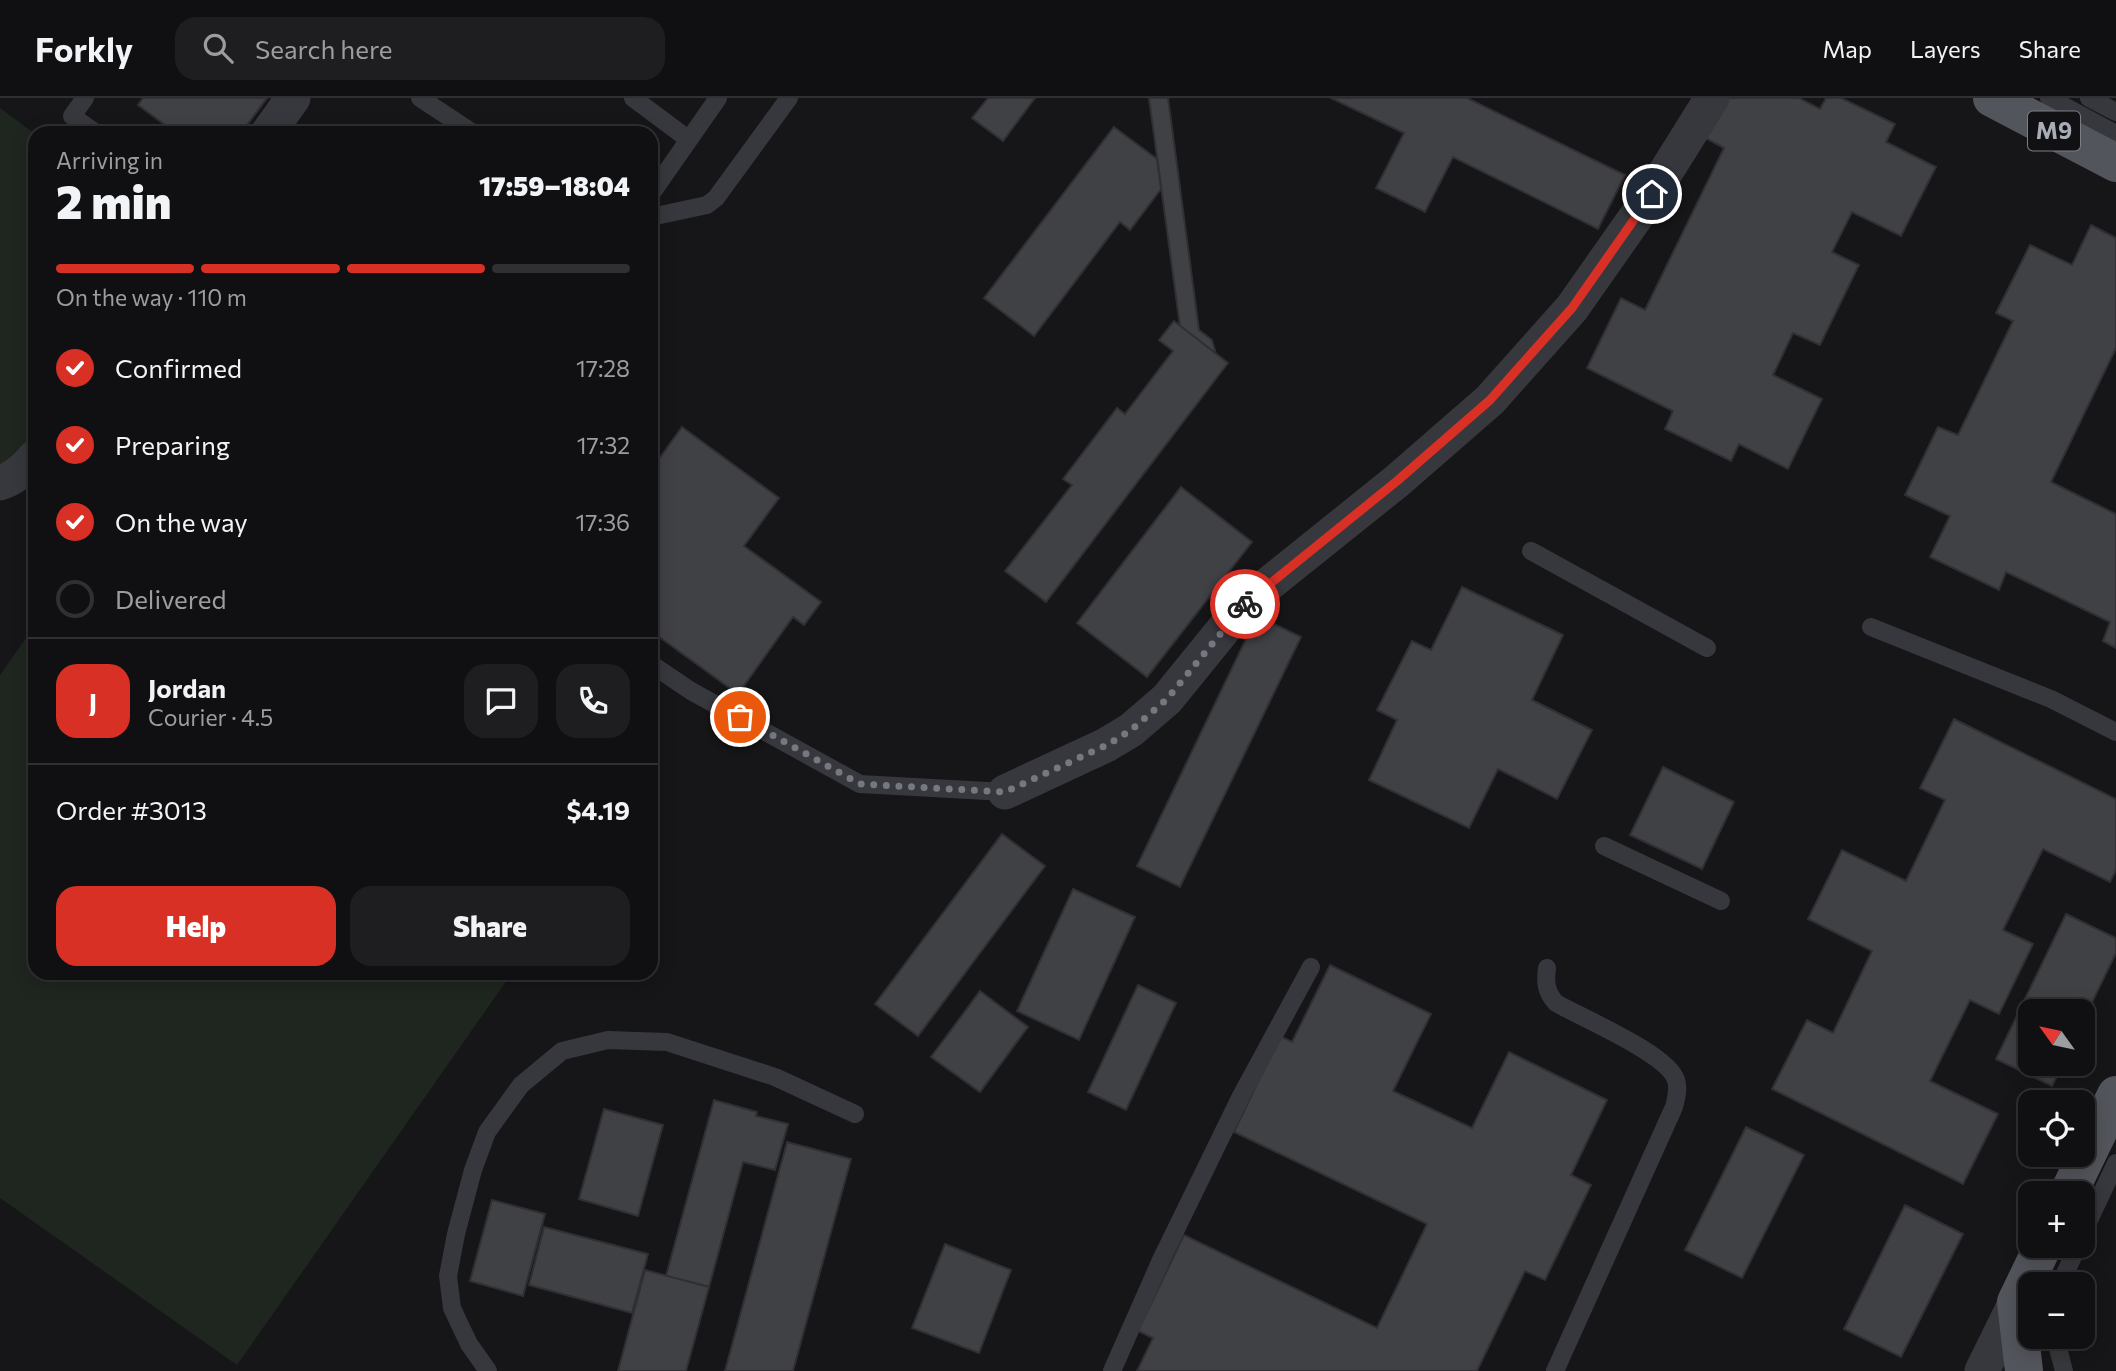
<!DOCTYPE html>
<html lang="en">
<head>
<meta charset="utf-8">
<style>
	:root { --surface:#101012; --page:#1e1e20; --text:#f1f3f6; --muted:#9c9d9f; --line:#303032; --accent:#d93025 }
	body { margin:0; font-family:Commissioner,sans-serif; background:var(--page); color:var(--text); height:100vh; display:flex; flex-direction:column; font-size:26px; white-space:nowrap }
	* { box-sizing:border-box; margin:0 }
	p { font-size:23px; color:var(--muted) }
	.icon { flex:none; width:38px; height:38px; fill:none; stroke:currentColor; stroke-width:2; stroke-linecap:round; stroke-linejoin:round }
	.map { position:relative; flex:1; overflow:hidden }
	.drawer { position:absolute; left:28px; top:28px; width:630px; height:854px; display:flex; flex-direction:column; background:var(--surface); border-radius:21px; box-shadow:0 4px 18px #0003,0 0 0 2px var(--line) }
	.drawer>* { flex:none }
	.needle { width:46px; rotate:303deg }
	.buttons { position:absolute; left:2018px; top:901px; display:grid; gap:14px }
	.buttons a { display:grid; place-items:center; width:77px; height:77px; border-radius:14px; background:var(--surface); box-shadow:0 4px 18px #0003,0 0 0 2px var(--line); font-size:35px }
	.pin { position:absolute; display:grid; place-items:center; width:60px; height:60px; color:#fff; margin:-30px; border:4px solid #fff; border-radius:50%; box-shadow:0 2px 7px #0007 }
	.courier { position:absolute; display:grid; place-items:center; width:70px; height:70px; margin:-35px; border:5px solid #d93025; border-radius:50%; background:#fff; color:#222; box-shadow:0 2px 9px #0007 }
	.summary em { font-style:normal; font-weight:800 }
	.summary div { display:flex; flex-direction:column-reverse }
	.summary { display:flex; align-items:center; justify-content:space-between; height:119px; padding:0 28px }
	h1 { font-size:46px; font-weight:800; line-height:52px }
	.bar { display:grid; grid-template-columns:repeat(4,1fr); gap:10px 7px; align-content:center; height:84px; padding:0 28px }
	.bar i { height:9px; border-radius:5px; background:var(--line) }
	.bar .current { background:var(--accent) }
	.bar p { grid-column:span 4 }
	.line { display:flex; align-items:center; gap:18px; padding:0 28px; border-top:2px solid var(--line) }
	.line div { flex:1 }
	.round { display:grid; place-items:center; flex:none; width:74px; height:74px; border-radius:21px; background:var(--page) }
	ol { padding:0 28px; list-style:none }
	li { display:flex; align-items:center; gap:21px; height:77px }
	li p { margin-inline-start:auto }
	li .icon { padding:7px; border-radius:50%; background:var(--accent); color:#fff; stroke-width:4 }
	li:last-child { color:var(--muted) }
	li i { width:38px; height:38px; border:4px solid var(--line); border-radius:50% }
	.cta { display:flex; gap:14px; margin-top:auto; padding:14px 28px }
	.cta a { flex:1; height:80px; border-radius:21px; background:var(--accent); color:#fff; font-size:28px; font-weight:800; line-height:80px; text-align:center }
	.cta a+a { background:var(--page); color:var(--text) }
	header { display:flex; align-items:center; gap:42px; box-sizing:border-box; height:98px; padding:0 35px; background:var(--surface); border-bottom:2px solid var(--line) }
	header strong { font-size:33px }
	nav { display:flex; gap:38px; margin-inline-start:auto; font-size:24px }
	.search { width:490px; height:63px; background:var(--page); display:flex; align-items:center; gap:18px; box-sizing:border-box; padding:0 24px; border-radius:21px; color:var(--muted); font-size:26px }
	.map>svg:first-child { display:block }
</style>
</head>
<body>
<header>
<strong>Forkly</strong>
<div class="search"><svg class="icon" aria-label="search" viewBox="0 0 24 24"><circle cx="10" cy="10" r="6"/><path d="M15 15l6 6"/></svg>Search here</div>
<nav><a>Map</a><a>Layers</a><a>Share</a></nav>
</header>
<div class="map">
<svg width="2116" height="1273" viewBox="0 0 2116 1273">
	<rect width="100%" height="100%" fill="#161618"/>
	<g fill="#1e261f">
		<polygon points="0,10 35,36 35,338 28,350 0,371"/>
		<polygon points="35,527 35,875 512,875 237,1267 0,1100 0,577"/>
	</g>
	<g fill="#404145" stroke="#303034" stroke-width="2">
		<polygon points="143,0 267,0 241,35 176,35 138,7"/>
		<polygon points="988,0 1035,0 1003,43 972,20"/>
		<polygon points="1149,0 1168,0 1199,232 1212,242 1216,256 1180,228"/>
		<polygon points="1331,0 1467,0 1625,77 1598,131 1453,59 1425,114 1376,90 1404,35"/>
		<polygon points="1718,0 1799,0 1820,11 1826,0 1841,0 1895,26 1886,44 1936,69 1901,138 1852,114 1832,154 1859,167 1820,247 1793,235 1773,277 1822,301 1788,371 1739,346 1731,363 1665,331 1673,313 1587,270 1621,200 1645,212 1724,50 1700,37"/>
		<polygon points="1114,29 1157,61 1161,91 1130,132 1120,124 1034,238 984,200"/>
		<polygon points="2091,127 2116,140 2116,250 2051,384 2116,416 2116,550 2103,543 2110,524 2006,474 1999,492 1930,459 1950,418 1905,397 1938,329 1958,337 2013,223 1996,215 2030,147 2072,167"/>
		<polygon points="1174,223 1228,265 1046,504 1005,473 1072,387 1063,381 1117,310 1125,316 1173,253 1159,242"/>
		<polygon points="682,329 779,400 744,448 821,504 804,527 793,519 738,596 651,533 651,372"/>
		<polygon points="1181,389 1252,444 1147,579 1077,525"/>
		<polygon points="1462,489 1563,537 1532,602 1592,632 1557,701 1498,671 1469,730 1369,682 1397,622 1377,612 1412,543 1431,552"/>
		<polygon points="1257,518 1301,539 1180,789 1137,768"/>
		<polygon points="1954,621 2116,701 2116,772 2110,784 2043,751 2003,832 2033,846 1999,916 1970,902 1930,983 1998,1016 1963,1086 1772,991 1807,922 1833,935 1872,853 1808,821 1842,752 1906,783 1945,702 1920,690"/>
		<polygon points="1663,669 1734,704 1702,771 1630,737"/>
		<polygon points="1002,736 1045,768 918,938 875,906"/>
		<polygon points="1073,791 1135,819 1079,942 1017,913"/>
		<polygon points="2066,816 2116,840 2116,855 2082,925 2082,914 2030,914 2030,966 2063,966 2052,988 1996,961"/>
		<polygon points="1330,867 1431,916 1393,993 1472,1030 1509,954 1607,1002 1571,1077 1591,1087 1545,1182 1525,1173 1477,1273 1137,1273 1153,1240 1138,1233 1184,1137 1377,1230 1427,1126 1234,1034 1280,938 1292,944"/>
		<polygon points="1138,887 1176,905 1126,1012 1088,994"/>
		<polygon points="980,893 1028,929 980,994 931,959"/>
		<polygon points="714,1002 757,1014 756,1018 788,1026 775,1072 743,1064 709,1189 666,1178"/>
		<polygon points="604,1011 663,1027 638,1118 579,1101"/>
		<polygon points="1746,1029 1804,1057 1742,1180 1685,1152"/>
		<polygon points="787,1044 851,1061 793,1273 725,1273"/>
		<polygon points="492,1102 545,1116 523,1198 470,1183"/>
		<polygon points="1905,1107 1963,1136 1901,1259 1844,1231"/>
		<polygon points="544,1129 648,1156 632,1215 529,1187"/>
		<polygon points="945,1146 1011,1172 979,1255 912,1230"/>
		<polygon points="645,1172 709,1189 686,1273 618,1273"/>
	</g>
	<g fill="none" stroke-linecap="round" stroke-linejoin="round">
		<g stroke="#37383d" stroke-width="18">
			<polyline points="85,0 72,18 96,35"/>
			<polyline points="420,0 473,35"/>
			<polyline points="633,0 688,41"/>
			<polyline points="2049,0 2116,36"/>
			<polyline points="2089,0 2116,14"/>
			<polyline points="651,96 718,0"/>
			<polyline points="651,119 707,107 716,100 789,0"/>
			<polyline points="1531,453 1707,550"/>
			<polyline points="1871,529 2051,601 2116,634"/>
			<polyline points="651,566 691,593 860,686 1005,694"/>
			<polyline points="1604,748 1721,803"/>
			<path d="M 1547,870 C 1545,885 1546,894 1556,905 C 1582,920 1668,956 1676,982 C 1679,991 1676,1001 1674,1009 L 1555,1273"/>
			<polyline points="2082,1137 2116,1065"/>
			<polyline points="2060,1186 2078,1148"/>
			<polyline points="2055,1239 2064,1273"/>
			<polyline points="488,1273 469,1246 452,1210 448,1178 456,1136 473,1072 487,1034 521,987 562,953 608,942 667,944 775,979 855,1016"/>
			<polyline points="1112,1273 1161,1162 1241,998 1311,869"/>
		</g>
		<g stroke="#37383d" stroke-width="35">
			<polyline points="268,35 293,0"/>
			<path d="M 0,385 C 15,380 25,371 35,359"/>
			<polyline points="1005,694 1106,647 1131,632 1167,601 1245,505 1397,383 1490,302 1572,210 1652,96 1712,0"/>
			<polyline points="1982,1273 2016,1204"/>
		</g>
		<g stroke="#53555c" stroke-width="38">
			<polyline points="1992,0 2116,65"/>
			<polyline points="2068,1096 2116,997"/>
			<polyline points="2024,1273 2016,1204 2043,1148"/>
		</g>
	</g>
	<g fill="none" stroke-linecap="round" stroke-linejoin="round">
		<polyline stroke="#757880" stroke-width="7" stroke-dasharray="0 12.6" points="740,619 860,686 1005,694 1107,647 1131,632 1167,601 1245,506"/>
		<polyline stroke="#d93025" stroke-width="9" points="1245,506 1397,383 1490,302 1572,210 1652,96"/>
	</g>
	<g text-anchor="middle" stroke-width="5" stroke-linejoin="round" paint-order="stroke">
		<rect fill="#111113" stroke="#7b7e86" stroke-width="2" x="2028" y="13.5" width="52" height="39" rx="5"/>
		<g font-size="23" font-weight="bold" fill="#a8adb8">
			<text x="2054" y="41">M9</text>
		</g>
	</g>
</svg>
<div class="buttons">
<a><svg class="needle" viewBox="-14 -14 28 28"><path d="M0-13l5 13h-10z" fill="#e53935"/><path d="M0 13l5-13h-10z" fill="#9c9d9f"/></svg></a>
<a><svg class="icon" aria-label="locate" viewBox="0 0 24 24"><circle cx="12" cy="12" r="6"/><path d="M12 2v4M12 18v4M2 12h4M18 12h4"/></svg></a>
<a>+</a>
<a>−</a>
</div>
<div class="pin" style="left:740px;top:619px;background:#ea580c"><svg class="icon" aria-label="bag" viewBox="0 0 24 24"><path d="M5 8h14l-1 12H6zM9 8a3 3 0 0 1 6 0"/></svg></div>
<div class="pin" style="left:1652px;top:96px;background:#1f2937"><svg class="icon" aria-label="home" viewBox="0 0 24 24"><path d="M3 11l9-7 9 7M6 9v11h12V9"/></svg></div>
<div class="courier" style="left:1245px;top:506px"><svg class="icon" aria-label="bike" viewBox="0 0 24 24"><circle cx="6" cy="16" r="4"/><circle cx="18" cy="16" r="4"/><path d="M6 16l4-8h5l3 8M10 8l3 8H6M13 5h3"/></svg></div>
<section class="drawer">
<div class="summary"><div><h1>2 min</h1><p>Arriving in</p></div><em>17:59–18:04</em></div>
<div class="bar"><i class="current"></i><i class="current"></i><i class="current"></i><i></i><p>On the way · 110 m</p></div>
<ol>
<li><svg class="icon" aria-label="check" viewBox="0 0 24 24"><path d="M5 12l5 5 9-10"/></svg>Confirmed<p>17:28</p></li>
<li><svg class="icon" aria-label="check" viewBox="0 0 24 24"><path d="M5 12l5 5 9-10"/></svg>Preparing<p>17:32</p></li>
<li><svg class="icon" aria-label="check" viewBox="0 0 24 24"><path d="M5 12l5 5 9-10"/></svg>On the way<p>17:36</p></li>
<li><i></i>Delivered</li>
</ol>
<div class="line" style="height:126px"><b class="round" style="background:var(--accent);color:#fff">J</b><div><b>Jordan</b><p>Courier · 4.5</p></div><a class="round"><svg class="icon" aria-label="chat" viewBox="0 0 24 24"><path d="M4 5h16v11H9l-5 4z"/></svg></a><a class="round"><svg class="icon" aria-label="phone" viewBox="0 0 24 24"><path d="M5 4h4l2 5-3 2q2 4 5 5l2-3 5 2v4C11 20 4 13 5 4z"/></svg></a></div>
<div class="line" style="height:91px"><div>Order #3013</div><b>$4.19</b></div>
<div class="cta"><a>Help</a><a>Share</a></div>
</section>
</div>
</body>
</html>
